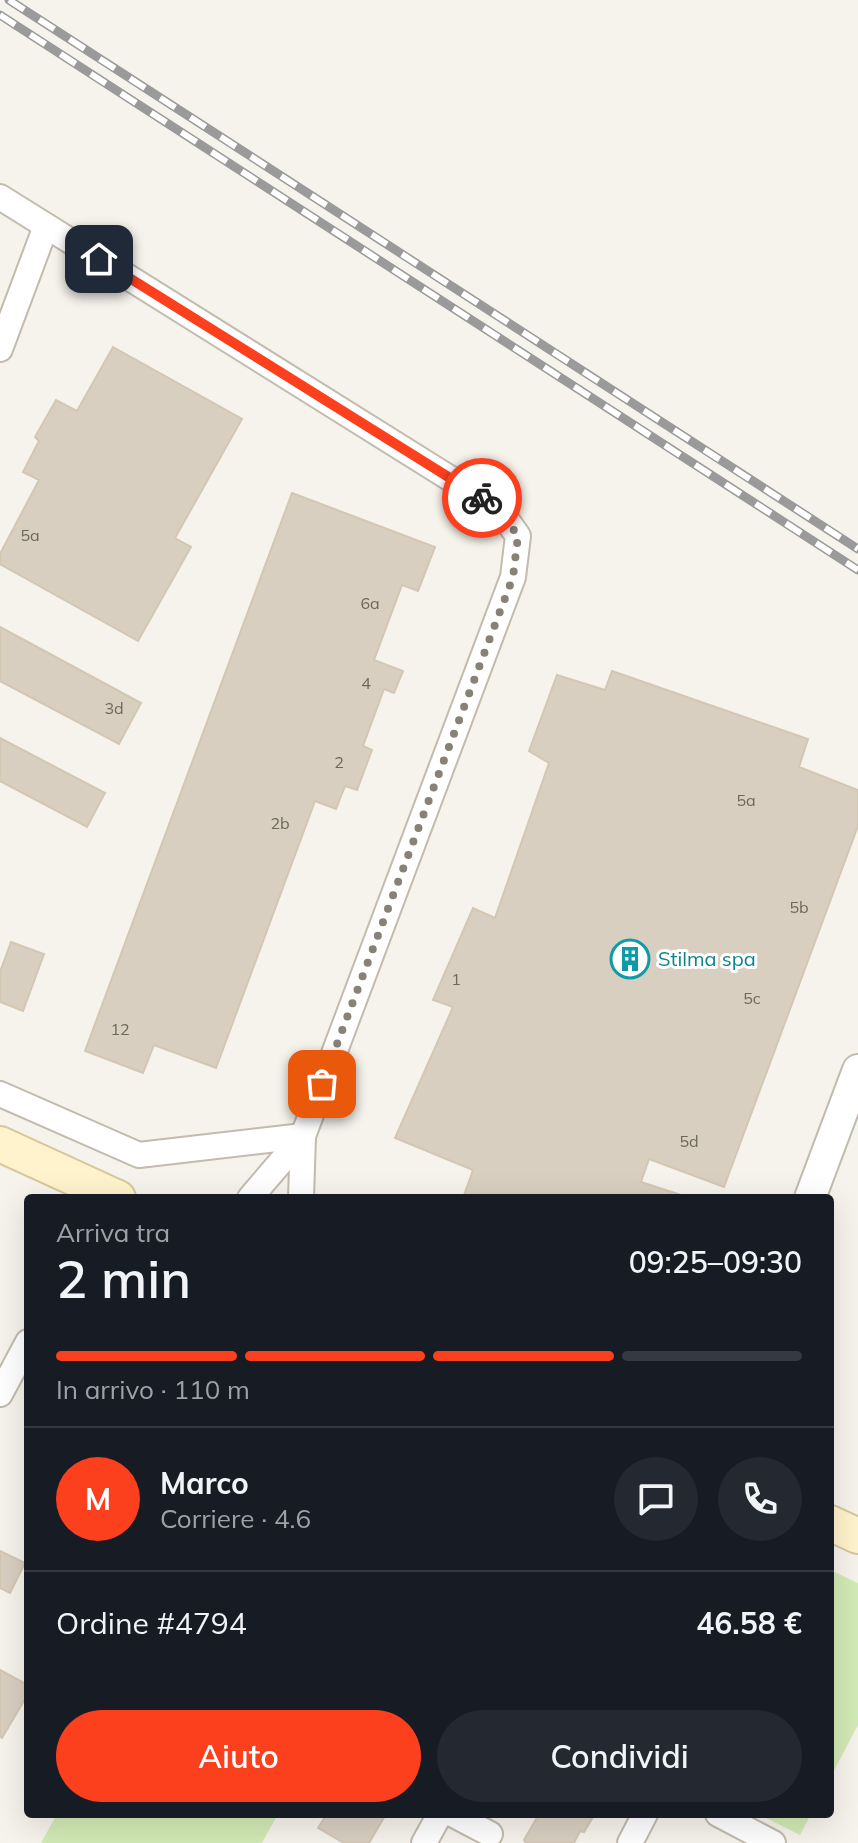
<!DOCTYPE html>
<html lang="it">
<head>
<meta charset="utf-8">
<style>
	:root { --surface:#171b24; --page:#242831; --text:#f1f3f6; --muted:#9ea1a6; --line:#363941; --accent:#fc3f1d }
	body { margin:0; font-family:Mulish,sans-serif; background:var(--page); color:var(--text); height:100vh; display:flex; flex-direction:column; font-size:30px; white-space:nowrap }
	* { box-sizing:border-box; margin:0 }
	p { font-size:26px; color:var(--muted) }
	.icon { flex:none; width:44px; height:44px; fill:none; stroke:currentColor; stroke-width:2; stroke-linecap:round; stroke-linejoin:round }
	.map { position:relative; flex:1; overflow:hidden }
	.sheet { position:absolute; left:24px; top:1194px; width:810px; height:624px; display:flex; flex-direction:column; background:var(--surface); border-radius:8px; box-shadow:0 8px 32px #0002 }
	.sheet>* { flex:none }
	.pin { position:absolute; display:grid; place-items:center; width:68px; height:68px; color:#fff; margin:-34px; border-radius:16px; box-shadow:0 4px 12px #0006 }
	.courier { position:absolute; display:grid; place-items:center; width:80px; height:80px; margin:-40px; border:6px solid #fc3f1d; border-radius:50%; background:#fff; color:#222; box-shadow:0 2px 10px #0007 }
	.head em { font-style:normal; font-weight:600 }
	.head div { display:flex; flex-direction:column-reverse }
	.head { display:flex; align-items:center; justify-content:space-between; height:136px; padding:0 32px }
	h1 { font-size:52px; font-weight:600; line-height:60px }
	.bar { display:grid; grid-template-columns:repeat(4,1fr); gap:12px 8px; align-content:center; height:96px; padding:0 32px }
	.bar i { height:10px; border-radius:6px; background:var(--line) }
	.bar .on { background:var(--accent) }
	.bar p { grid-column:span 4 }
	.line { display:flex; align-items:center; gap:20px; padding:0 32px; border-top:2px solid var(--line) }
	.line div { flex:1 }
	.round { display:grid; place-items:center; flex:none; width:84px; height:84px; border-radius:42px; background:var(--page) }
	.button { display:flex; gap:16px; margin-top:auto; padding:16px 32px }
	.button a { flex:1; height:92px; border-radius:48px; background:var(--accent); color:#fff; font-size:32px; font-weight:600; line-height:92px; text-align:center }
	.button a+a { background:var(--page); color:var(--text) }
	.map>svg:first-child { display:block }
</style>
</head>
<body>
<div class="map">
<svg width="858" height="1843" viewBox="0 0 858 1843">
	<rect width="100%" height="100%" fill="#f6f3ec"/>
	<g fill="#d2eab5">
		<polygon points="830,1570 858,1583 858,1725 830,1778"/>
		<polygon points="57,1814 278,1814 262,1843 41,1843"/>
		<polygon points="758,1814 811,1814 800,1835"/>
	</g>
	<g fill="#d8cfc1" stroke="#d3c7b4" stroke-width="2">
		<polygon points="113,347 242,419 175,538 191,547 138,641 0,564 0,554 39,480 23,472 39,441 35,437 56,400 77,411"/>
		<polygon points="292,493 435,547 418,591 402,585 374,660 403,671 394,693 384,689 363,746 372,750 357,790 345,786 336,809 315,801 216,1068 154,1045 143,1073 85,1051"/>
		<polygon points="0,627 141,703 119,744 0,681"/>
		<polygon points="612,671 808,739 799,767 858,790 858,826 724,1187 649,1159 641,1182 690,1198 463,1198 473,1170 395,1138 453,1007 433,1000 473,908 495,918 549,763 529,751 557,675 605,690"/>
		<polygon points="0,738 105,793 87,827 0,781"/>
		<polygon points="11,942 44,954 23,1011 0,1002 0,972"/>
		<polygon points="0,1551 25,1563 10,1593 0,1588"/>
		<polygon points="0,1670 28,1685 28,1694 2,1738 0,1736"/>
		<polygon points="327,1814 386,1814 369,1843 344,1843 318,1828"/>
		<polygon points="539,1814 591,1814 593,1817 584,1832 580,1831 574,1843 526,1843 524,1840"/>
	</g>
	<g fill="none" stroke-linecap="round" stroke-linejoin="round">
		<g stroke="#c2bbae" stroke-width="28">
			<g id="minor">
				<polyline points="0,197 499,509 518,536 513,577 303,1136 301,1198"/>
				<polyline points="0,349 46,226"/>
				<polyline points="0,1094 139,1155 303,1136"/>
				<polyline points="250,1198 303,1136"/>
				<polyline points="0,1394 28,1342"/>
				<polyline points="452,1814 490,1834"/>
				<polyline points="718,1814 773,1843"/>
				<polyline points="424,1843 440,1814"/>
				<polyline points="630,1843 645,1814"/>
			</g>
		</g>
		<g stroke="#c2bbae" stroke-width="34">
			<polyline id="tertiary" points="810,1198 858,1070"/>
		</g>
		<g stroke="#d6c79b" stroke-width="38">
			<g id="secondary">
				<polyline points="0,1144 118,1198"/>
				<polyline points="830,1523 858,1536"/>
			</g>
		</g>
		<use href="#minor" stroke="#fff" stroke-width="24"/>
		<use href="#tertiary" stroke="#fff" stroke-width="30"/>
		<use href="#secondary" stroke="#fff3cd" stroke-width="34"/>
		<g stroke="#9a9a9a" stroke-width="9">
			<g id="rail">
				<polyline points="9,0 858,549"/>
				<polyline points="0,15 858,570"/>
			</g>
		</g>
		<use href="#rail" stroke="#fff" stroke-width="6" stroke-dasharray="18" stroke-linecap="butt"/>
	</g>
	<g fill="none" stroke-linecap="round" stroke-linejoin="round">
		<polyline stroke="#878178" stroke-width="8" stroke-dasharray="0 14.4" points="322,1084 513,577 518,536 499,509 482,498"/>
		<polyline stroke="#fc3f1d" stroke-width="10" points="99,259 482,498"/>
	</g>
	<defs>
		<g id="building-ring" transform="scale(2)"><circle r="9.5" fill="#fff" stroke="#0f9aa8" stroke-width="1.5"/><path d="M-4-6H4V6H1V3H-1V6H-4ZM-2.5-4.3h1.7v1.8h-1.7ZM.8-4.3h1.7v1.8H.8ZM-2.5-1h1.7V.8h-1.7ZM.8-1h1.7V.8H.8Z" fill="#0f9aa8"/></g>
	</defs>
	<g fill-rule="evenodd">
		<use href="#building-ring" x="630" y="959"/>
	</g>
	<g text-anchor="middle" stroke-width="6" stroke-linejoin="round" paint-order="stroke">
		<g font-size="16" fill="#6e675b">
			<text x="30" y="541">5a</text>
			<text x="370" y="609">6a</text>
			<text x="366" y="689">4</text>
			<text x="114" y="714">3d</text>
			<text x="339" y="768">2</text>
			<text x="746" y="806">5a</text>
			<text x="280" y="829">2b</text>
			<text x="799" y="913">5b</text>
			<text x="456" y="985">1</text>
			<text x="752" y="1004">5c</text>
			<text x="120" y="1035">12</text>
			<text x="689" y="1147">5d</text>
		</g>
		<g font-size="20" fill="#0d838f" stroke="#fff" text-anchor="start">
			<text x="658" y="966">Stilma spa</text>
		</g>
	</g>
</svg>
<div class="pin" style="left:322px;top:1084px;background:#ea580c"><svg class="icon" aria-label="bag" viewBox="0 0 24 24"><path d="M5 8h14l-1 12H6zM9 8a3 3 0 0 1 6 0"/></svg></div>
<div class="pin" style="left:99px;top:259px;background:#1f2937"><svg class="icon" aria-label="home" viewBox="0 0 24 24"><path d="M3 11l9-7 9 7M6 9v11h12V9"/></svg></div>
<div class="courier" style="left:482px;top:498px"><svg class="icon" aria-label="bike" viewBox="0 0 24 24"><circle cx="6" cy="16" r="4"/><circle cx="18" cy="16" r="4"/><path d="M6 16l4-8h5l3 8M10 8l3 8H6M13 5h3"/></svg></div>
<section class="sheet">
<div class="head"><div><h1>2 min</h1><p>Arriva tra</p></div><em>09:25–09:30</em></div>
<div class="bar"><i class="on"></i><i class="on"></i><i class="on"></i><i></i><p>In arrivo · 110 m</p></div>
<div class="line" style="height:144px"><b class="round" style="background:var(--accent);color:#fff">M</b><div><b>Marco</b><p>Corriere · 4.6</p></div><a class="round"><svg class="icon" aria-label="chat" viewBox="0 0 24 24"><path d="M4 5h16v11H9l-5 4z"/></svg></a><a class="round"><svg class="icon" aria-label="phone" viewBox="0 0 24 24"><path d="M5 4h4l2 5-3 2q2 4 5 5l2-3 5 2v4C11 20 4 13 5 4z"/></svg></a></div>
<div class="line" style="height:104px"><div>Ordine #4794</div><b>46.58 €</b></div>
<div class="button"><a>Aiuto</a><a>Condividi</a></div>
</section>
</div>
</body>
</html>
